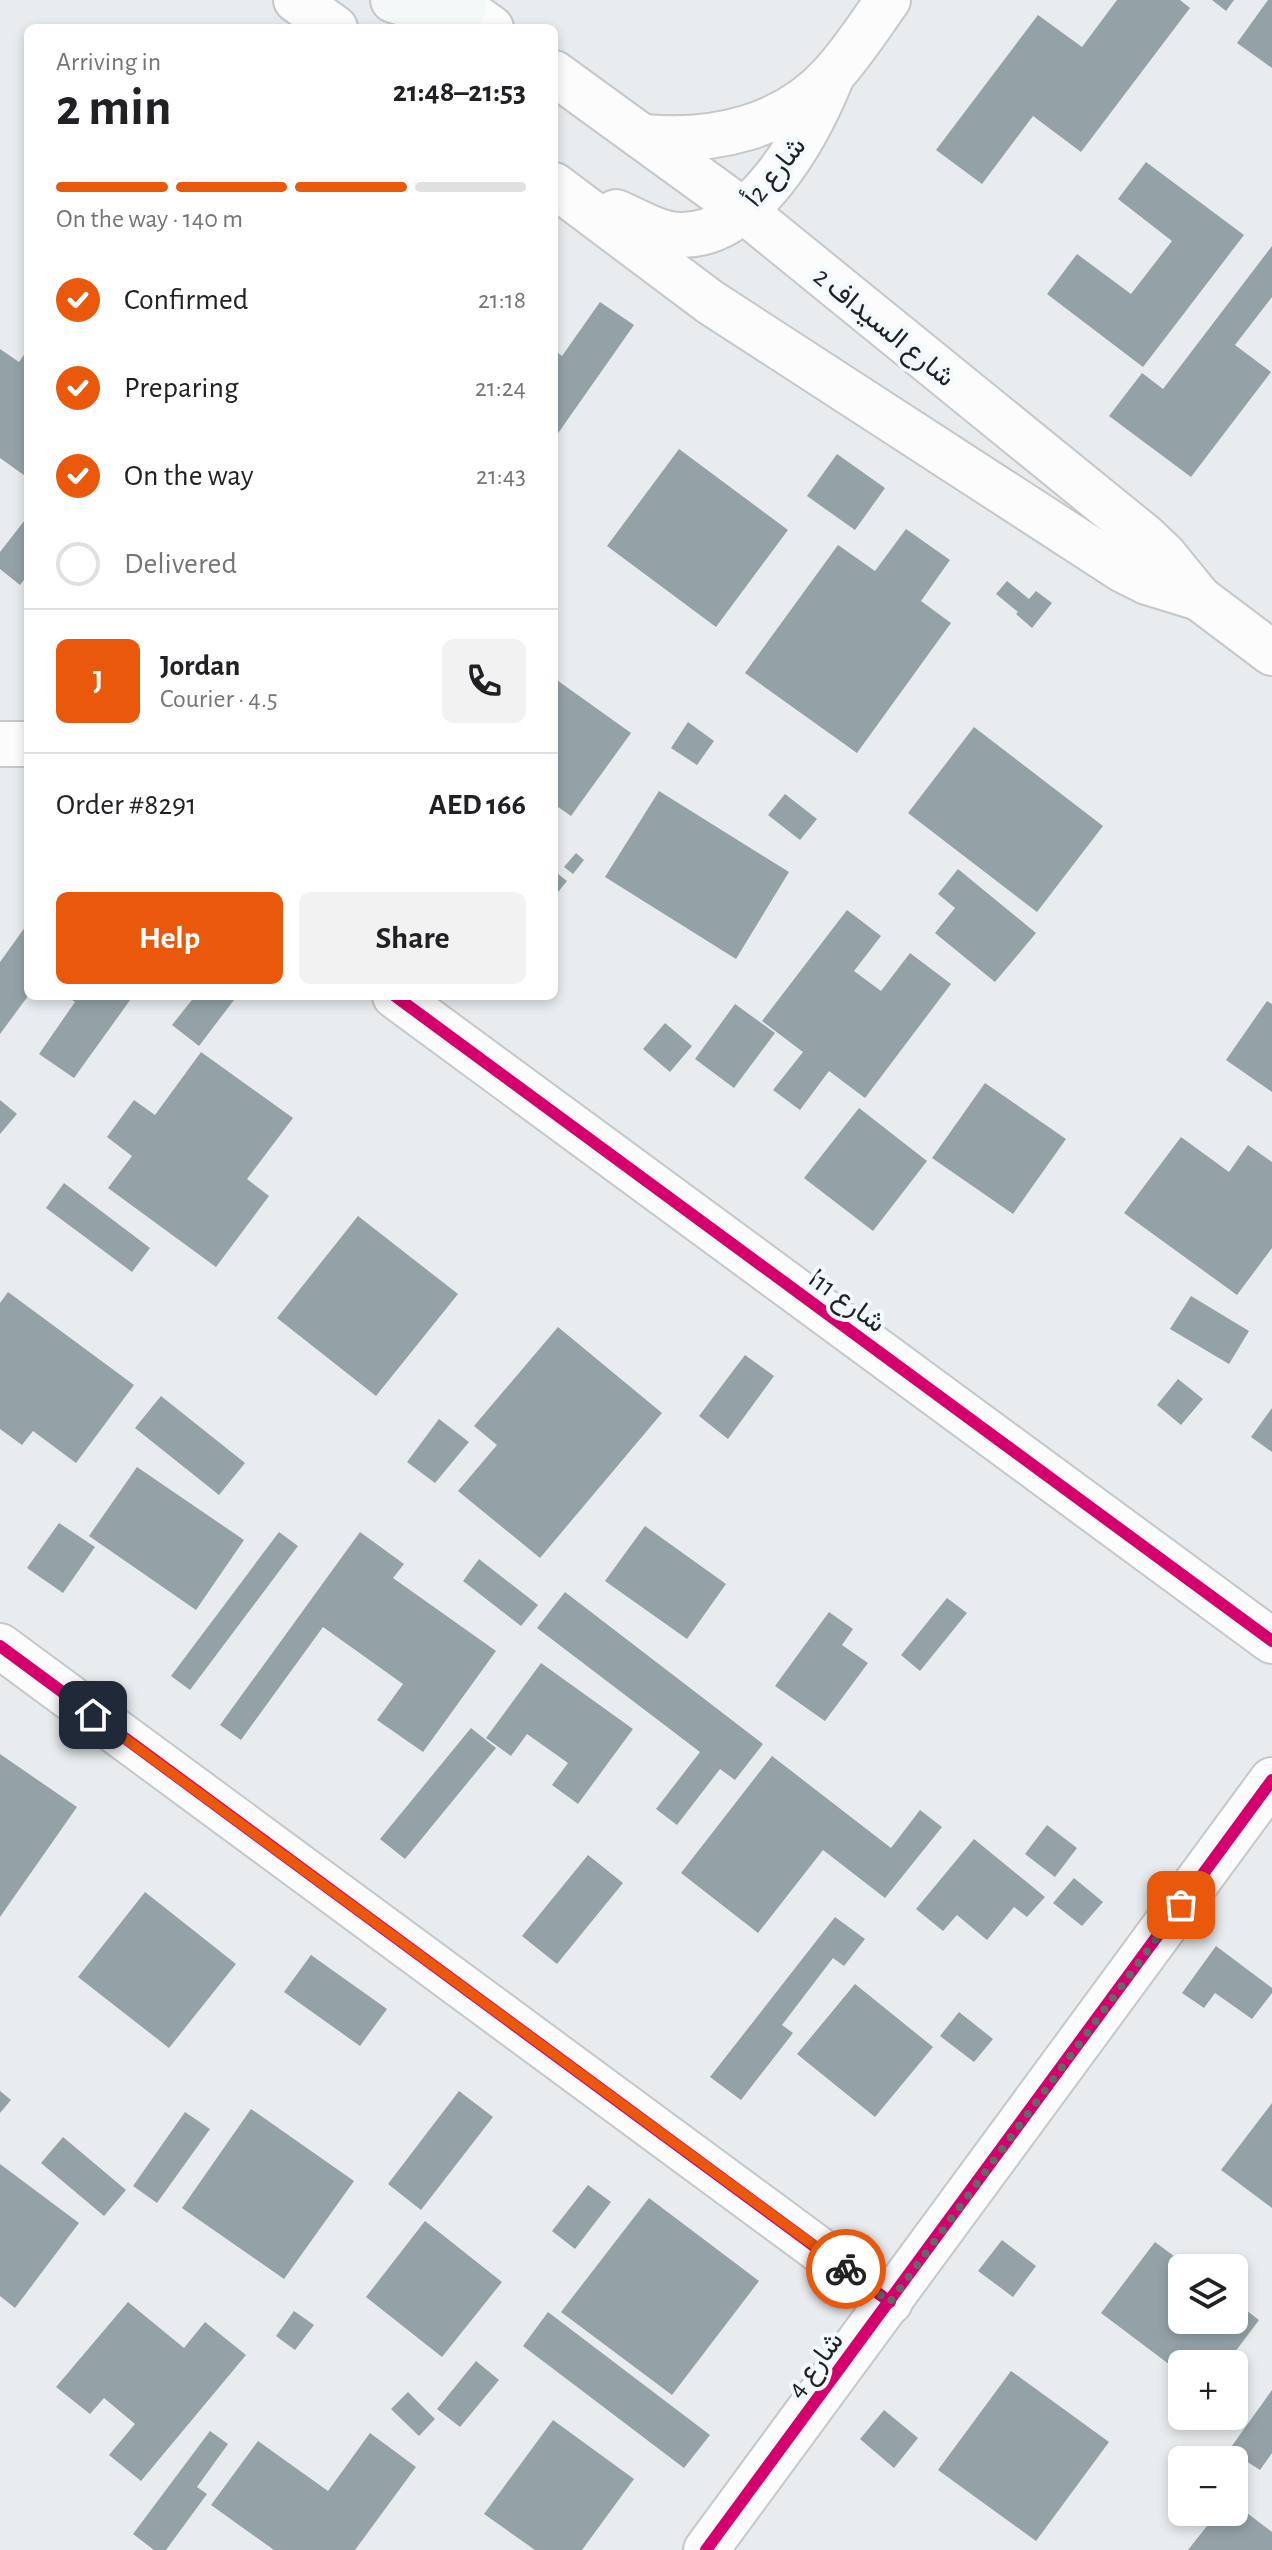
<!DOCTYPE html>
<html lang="en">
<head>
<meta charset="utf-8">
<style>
	:root { --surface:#fff; --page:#f2f2f2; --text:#202124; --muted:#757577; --line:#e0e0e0; --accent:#ea580c }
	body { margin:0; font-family:"Alegreya Sans",Vazirmatn,sans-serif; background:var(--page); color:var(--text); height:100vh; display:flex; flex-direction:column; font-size:30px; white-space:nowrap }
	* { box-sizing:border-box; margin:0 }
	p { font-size:26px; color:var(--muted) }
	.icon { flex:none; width:44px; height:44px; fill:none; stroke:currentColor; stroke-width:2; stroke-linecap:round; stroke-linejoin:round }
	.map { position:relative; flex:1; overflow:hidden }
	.details { position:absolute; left:24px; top:24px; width:534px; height:976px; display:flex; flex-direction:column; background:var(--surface); border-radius:12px; box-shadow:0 4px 12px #0003 }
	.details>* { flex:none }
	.buttons { position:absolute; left:1168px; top:2254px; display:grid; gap:16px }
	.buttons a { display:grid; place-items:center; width:80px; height:80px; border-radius:12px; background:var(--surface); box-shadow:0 4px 12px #0003; font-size:40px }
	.pin { position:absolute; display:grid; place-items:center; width:68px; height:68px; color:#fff; margin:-34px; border-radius:16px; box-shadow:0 4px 12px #0006 }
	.courier { position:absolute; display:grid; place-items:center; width:80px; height:80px; margin:-40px; border:6px solid #ea580c; border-radius:50%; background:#fff; color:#222; box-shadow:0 2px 10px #0007 }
	.head em { font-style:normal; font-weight:600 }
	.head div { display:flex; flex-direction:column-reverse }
	.head { display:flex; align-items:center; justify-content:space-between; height:136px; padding:0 32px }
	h1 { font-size:52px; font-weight:600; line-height:60px }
	.bar { display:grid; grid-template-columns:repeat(4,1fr); gap:12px 8px; align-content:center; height:96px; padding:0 32px }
	.bar i { height:10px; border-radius:6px; background:var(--line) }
	.bar .current { background:var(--accent) }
	.bar p { grid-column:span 4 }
	.line { display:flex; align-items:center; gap:20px; padding:0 32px; border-top:2px solid var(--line) }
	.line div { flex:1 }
	.round { display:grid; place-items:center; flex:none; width:84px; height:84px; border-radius:12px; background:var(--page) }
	ol { padding:0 32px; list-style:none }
	li { display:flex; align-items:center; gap:24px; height:88px }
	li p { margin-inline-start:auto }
	li .icon { padding:8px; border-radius:50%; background:var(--accent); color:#fff; stroke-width:4 }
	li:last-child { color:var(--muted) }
	li i { width:44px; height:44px; border:4px solid var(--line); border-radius:50% }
	.primary-button { display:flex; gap:16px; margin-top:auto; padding:16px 32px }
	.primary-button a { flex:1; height:92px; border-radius:12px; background:var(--accent); color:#fff; font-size:32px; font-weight:600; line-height:92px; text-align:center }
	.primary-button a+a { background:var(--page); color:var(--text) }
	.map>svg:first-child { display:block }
</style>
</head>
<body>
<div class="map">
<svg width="1272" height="2550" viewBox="0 0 1272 2550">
	<rect width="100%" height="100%" fill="#e8ecee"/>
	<g fill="#94a2a8">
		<polygon points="1117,0 1180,0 1190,8 1081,152 1033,116 982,184 936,150 1038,15 1082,47"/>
		<polygon points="1212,0 1234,0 1226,11"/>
		<polygon points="1268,0 1272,0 1272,68 1237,43"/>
		<polygon points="1146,162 1244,235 1143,367 1047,294 1077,254 1131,294 1172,241 1118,199"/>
		<polygon points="1272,246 1272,297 1235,345 1271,372 1191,477 1109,416 1142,373 1163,389"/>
		<polygon points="600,302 634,325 554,439 554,350 562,356"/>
		<polygon points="0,349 19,362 28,349 28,478 0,458"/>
		<polygon points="679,449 788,530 716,627 607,546"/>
		<polygon points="837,454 885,488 855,530 807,496"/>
		<polygon points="28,516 28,575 20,585 0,569 0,552"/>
		<polygon points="906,529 950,560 921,601 951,623 857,753 745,673 838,545 875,571"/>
		<polygon points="1007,581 1029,599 1036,591 1052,603 1032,628 1016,614 1018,612 996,594"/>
		<polygon points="554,678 631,733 571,816 554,804"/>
		<polygon points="688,722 714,741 697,765 671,748"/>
		<polygon points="974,727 1103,826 1037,912 908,813"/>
		<polygon points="659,791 789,872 736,959 605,877"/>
		<polygon points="785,794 817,819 800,840 768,815"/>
		<polygon points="576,853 584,860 573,874 564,867"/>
		<polygon points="958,869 1036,933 995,982 935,933 955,908 938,894"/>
		<polygon points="558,874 567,881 554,897 554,878"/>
		<polygon points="847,910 881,936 854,971 881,991 910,953 951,984 865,1098 829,1071 800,1110 773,1090 803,1052 762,1021"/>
		<polygon points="28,923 28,996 0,1034 0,962"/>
		<polygon points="66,996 133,996 74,1078 39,1054 75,1002"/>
		<polygon points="195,996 237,996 199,1046 172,1025"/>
		<polygon points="1267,1001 1272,1004 1272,1092 1226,1060"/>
		<polygon points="735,1004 775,1033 734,1088 695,1059"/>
		<polygon points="665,1023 692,1046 670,1072 643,1049"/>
		<polygon points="201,1052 293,1118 247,1179 269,1196 216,1267 108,1188 132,1156 107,1137 134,1100 155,1115"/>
		<polygon points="985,1083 1066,1139 1013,1214 932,1158"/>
		<polygon points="0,1100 17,1114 0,1134"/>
		<polygon points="859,1108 927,1161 873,1231 804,1178"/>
		<polygon points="1181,1137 1229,1172 1248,1145 1272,1162 1272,1248 1237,1295 1124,1213"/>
		<polygon points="64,1183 150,1248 132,1272 46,1208"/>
		<polygon points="358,1216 458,1294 376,1396 277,1318"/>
		<polygon points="8,1292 134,1385 76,1463 33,1431 22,1445 0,1429 0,1303"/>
		<polygon points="1191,1296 1249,1331 1229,1364 1170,1329"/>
		<polygon points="558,1327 662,1413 540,1558 458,1491 497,1445 474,1426"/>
		<polygon points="745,1355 774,1376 728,1439 699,1416"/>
		<polygon points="1178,1379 1203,1399 1181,1425 1157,1405"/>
		<polygon points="161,1396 245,1463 219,1495 135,1428"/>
		<polygon points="1272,1408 1272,1452 1251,1437"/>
		<polygon points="439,1419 469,1442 435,1483 407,1462"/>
		<polygon points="137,1467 244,1540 196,1610 89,1536"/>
		<polygon points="59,1523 95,1547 63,1593 27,1568"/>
		<polygon points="645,1526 726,1584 687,1639 605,1581"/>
		<polygon points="279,1532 298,1546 190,1690 171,1676"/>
		<polygon points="360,1532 404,1564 393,1578 496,1651 423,1752 377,1720 403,1684 323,1627 241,1740 220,1725"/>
		<polygon points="479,1559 538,1605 521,1626 463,1581"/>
		<polygon points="565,1592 763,1744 735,1780 720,1769 677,1825 656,1809 700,1752 537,1628"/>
		<polygon points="947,1598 967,1613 920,1671 901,1655"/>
		<polygon points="829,1612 853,1629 842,1645 868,1663 825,1721 775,1686"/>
		<polygon points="541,1663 633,1729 578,1804 552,1785 568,1763 527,1734 511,1756 486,1738"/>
		<polygon points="471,1728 496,1748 405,1859 380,1839"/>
		<polygon points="0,1754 77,1807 0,1917"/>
		<polygon points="772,1756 891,1848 920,1810 942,1827 885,1898 823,1850 758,1933 681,1873"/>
		<polygon points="1047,1825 1077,1848 1055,1877 1025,1854"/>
		<polygon points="974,1839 1045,1897 1027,1917 1014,1907 987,1940 957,1915 943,1931 916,1909"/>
		<polygon points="588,1855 623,1883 557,1964 522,1936"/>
		<polygon points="1074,1878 1103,1902 1082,1926 1053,1903"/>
		<polygon points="145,1892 236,1964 169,2048 78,1977"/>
		<polygon points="835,1917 865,1939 844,1966 833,1958 782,2025 793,2033 741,2100 710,2077"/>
		<polygon points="1216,1946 1272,1988 1272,1993 1252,2019 1215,1993 1204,2008 1182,1993"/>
		<polygon points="311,1955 387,2009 360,2046 284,1992"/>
		<polygon points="855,1984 933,2047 875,2117 797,2054"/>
		<polygon points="959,2012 993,2039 974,2062 940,2036"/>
		<polygon points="0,2091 11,2100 0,2113"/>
		<polygon points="459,2091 493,2117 421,2210 388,2184"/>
		<polygon points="1272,2103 1272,2208 1221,2170"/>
		<polygon points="251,2109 354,2181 284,2279 182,2208"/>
		<polygon points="185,2112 210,2129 157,2203 133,2186"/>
		<polygon points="63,2137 126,2190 104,2216 41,2163"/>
		<polygon points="0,2164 79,2223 15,2308 0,2296"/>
		<polygon points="588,2185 611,2202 575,2249 552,2231"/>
		<polygon points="649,2198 759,2281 672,2395 561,2312"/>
		<polygon points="425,2221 502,2282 442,2357 366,2297"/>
		<polygon points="1002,2240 1036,2266 1013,2297 978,2271"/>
		<polygon points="1155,2242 1190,2268 1182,2268 1182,2320 1234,2320 1234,2301 1259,2320 1226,2364 1182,2364 1182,2374 1101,2313"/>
		<polygon points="128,2302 184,2348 205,2322 246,2355 141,2481 109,2455 135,2424 104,2398 90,2414 56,2387"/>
		<polygon points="294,2311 314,2325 295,2350 276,2336"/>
		<polygon points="548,2312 710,2435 684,2468 523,2346"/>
		<polygon points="476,2361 499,2380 460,2427 437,2409"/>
		<polygon points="1011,2371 1109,2442 1036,2541 938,2470"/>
		<polygon points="1272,2390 1272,2453 1260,2470 1229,2450"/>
		<polygon points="408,2392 435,2419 419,2436 391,2409"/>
		<polygon points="884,2410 918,2438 894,2468 860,2439"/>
		<polygon points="553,2420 634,2479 582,2550 535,2550 484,2514"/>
		<polygon points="210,2431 228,2444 197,2487 207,2494 166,2550 154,2550 133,2534"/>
		<polygon points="370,2433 416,2467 355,2550 274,2550 211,2505 258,2441 328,2491"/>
		<polygon points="1234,2503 1272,2532 1272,2550 1188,2550 1218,2512 1234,2512"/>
	</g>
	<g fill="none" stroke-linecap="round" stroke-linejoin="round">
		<g stroke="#c5c7c9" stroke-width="48">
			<g id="minor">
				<polyline points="296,0 335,28"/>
				<polyline points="452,0 491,28"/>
				<polyline points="554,73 744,211 1144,536 1164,555 1199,598 1272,653"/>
				<path d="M 645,137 C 713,143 784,128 832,75 C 853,52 870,25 888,0"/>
				<polyline points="554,185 710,302 1123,570 1147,582 1199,598"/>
				<path d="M 616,212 C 635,220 657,234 679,235 C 753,238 808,135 832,76"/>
				<polyline points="0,744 28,744"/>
				<polyline points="395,996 1272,1641"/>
				<polyline points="0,1646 890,2302"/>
				<polyline points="706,2550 1272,1780"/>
			</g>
		</g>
		<g stroke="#c5c7c9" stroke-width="48">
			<polyline id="secondary" points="393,0 409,5 464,9"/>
		</g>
		<use href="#minor" stroke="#fcfcfc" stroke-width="44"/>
		<use href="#secondary" stroke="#f5f8f9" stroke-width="44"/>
		<g stroke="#f3fafd" stroke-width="17">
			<g id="cycleway">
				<polyline points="395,996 1272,1641"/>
				<polyline points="0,1646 890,2302"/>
				<polyline points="706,2550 1272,1780"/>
			</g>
		</g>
		<use href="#cycleway" stroke="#d6006c" stroke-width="12"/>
	</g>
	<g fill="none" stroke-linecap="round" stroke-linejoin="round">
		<polyline stroke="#656869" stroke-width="8" stroke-dasharray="0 14.4" points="846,2269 890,2302 1181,1905"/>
		<polyline stroke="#ea580c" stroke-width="10" points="93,1715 846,2269"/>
	</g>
	<g text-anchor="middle" stroke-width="8" stroke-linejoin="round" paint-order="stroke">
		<g font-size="28" fill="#1f2122" stroke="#f3fafd">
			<text transform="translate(774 171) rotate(-51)" y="10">شارع 2أ</text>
			<text transform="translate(885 326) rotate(39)" y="10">شارع السيداف 2</text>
			<text transform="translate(848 1300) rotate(36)" y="10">شارع 11ا</text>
			<text transform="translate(814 2364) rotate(-53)" y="10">شارع 4</text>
		</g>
	</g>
</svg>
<div class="buttons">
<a><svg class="icon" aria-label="layers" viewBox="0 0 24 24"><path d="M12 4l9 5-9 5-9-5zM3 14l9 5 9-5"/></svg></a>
<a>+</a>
<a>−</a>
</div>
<div class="pin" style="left:1181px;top:1905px;background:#ea580c"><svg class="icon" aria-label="bag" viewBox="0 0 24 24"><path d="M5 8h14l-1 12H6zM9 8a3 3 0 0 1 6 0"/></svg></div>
<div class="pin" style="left:93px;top:1715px;background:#1f2937"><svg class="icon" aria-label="home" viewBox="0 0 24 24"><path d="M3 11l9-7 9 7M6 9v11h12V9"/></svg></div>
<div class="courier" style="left:846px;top:2269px"><svg class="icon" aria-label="bike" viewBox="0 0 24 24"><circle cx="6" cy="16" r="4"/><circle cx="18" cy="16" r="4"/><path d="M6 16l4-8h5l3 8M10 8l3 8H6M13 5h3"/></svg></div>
<section class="details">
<div class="head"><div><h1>2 min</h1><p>Arriving in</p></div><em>21:48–21:53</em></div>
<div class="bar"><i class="current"></i><i class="current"></i><i class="current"></i><i></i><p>On the way · 140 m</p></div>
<ol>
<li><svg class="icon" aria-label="check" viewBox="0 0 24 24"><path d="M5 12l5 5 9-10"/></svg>Confirmed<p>21:18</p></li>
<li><svg class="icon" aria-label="check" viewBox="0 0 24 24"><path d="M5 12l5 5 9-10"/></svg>Preparing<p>21:24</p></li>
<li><svg class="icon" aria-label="check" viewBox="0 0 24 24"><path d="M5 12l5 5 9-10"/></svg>On the way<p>21:43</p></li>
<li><i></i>Delivered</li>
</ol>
<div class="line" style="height:144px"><b class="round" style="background:var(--accent);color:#fff">J</b><div><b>Jordan</b><p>Courier · 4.5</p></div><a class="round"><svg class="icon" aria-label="phone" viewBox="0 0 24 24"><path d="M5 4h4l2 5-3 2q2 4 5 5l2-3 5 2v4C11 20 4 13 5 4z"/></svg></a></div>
<div class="line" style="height:104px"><div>Order #8291</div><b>AED 166</b></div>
<div class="primary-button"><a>Help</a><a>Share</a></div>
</section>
</div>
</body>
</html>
